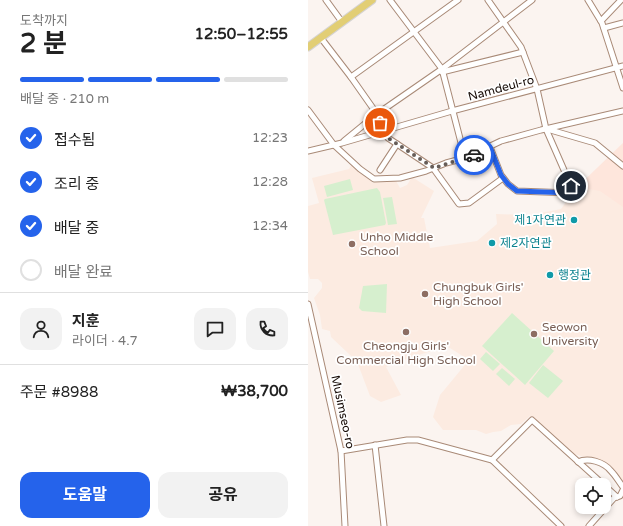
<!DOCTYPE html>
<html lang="ko">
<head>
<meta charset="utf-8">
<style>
	:root { --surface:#fff; --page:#f2f2f2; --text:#222; --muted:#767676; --line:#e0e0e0; --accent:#2563eb }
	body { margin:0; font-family:"Varela Round","Noto Sans KR",sans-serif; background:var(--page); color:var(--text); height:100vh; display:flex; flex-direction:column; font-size:15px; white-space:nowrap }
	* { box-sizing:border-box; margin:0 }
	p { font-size:13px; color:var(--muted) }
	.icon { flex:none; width:22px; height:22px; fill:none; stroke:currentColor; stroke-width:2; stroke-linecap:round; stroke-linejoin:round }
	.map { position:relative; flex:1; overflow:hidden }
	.drawer { display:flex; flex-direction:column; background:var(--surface); width:308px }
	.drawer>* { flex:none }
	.fabs { position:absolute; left:267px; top:478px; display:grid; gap:8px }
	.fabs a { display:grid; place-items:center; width:36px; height:36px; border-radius:8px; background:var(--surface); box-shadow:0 2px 6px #0003; font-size:20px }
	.pin { position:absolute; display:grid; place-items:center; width:34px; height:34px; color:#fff; margin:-17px; border:2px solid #fff; border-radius:50%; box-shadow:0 1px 4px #0007 }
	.courier { position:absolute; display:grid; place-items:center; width:40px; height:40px; margin:-20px; border:3px solid #2563eb; border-radius:50%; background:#fff; color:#222; box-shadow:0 1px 5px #0007 }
	.headline em { font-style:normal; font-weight:700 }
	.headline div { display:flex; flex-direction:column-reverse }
	.headline { display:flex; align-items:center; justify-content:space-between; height:68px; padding:0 20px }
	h1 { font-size:26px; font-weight:700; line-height:30px }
	.bar { display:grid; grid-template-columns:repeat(4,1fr); gap:6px 4px; align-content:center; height:48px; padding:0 20px }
	.bar i { height:5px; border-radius:3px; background:var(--line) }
	.bar .selected { background:var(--accent) }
	.bar p { grid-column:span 4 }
	.line { display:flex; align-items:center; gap:10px; padding:0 20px; border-top:1px solid var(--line) }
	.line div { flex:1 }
	.round { display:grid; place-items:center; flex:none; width:42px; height:42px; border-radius:12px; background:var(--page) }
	ol { padding:0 20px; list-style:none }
	li { display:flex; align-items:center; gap:12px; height:44px }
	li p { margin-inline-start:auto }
	li .icon { padding:4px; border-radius:50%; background:var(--accent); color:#fff; stroke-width:4 }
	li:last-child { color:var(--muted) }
	li i { width:22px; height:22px; border:2px solid var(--line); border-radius:50% }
	.action { display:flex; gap:8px; margin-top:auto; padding:8px 20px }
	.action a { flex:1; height:46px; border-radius:12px; background:var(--accent); color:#fff; font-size:16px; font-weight:700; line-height:46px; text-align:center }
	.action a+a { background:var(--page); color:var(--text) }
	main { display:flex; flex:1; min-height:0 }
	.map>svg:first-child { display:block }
</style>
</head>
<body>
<main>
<section class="drawer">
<div class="headline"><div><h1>2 분</h1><p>도착까지</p></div><em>12:50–12:55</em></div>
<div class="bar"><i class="selected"></i><i class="selected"></i><i class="selected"></i><i></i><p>배달 중 · 210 m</p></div>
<ol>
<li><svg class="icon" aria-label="check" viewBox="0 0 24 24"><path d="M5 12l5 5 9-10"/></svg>접수됨<p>12:23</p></li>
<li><svg class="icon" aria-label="check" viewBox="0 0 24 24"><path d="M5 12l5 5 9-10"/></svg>조리 중<p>12:28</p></li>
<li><svg class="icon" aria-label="check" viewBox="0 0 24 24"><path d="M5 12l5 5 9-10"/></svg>배달 중<p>12:34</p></li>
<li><i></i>배달 완료</li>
</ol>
<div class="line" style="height:72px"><a class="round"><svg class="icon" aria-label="person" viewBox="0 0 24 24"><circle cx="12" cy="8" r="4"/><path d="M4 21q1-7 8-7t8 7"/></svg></a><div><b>지훈</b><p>라이더 · 4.7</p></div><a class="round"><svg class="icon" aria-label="chat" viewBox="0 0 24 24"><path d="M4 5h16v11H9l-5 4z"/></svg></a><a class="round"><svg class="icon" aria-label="phone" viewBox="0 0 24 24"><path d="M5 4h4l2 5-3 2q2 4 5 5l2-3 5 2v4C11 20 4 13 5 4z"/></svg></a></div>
<div class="line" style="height:52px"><div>주문 #8988</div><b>₩38,700</b></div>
<div class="action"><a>도움말</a><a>공유</a></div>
</section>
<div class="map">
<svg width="315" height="526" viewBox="0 0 315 526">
	<rect width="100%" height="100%" fill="#fbf4f0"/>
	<polygon fill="#fee6dc" points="315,143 315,247 263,193"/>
	<polygon fill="#fcebe1" points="44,164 65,183 69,181 88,181 92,188 99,185 104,177 126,191 113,218 116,218 122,248 169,241 189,224 188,214 223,215 253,209 269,187 292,191 315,207 315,482 286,460 263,453 222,416 213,424 203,425 193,431 185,432 178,434 168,430 135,430 125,417 132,395 161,360 134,343 130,349 101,358 78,367 93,395 73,402 62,396 48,359 42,355 23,337 22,331 14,329 12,315 6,298 14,288 14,283 10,279 2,279 0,272 0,206 11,203 4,178 41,169"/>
	<g fill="#d6efce">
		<polygon points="42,179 45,190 19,197 16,186"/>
		<polygon points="69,188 72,192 78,223 77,225 25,235 16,200 17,199"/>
		<polygon points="84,197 89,224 80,225 75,198"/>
		<polygon points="79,284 78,313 54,311 51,308 55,286"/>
		<polygon points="204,313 246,351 217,385 174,346"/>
		<polygon points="178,352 192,364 185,371 172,359"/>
		<polygon points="235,365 255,381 240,398 221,383"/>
		<polygon points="194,368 207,379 201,386 188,374"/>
	</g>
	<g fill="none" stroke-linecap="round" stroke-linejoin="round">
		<g stroke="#a98a77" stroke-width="7">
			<g id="minor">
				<polyline points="18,0 34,22"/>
				<polyline points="82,0 134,69 157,158"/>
				<polyline points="180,0 213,47 229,89 238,129 263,186 261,193 263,193 209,191 200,184 193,175 182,147"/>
				<polyline points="280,0 294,23 315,88"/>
				<polyline points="293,21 313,0"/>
				<polyline points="296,28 315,23"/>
				<polyline points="13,38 43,77 69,114 75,131"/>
				<polyline points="134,72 215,52"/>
				<polyline points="43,77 150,0"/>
				<polyline points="0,110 26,145 52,169 66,179 92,178 118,171 138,163 157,158 193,141 233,130 315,111"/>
				<polyline points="239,129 287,143 315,166"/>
				<polyline points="77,130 80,138 125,168 151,204 161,203 195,178"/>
				<polyline points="36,141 69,114 134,69 224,0"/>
				<polyline points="0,151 34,143 144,111 315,66"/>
				<polyline points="72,170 89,144"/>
				<polyline points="0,304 33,451 37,526"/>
				<polyline points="67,445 76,526"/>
				<polyline points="33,451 99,440 110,440 184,460 253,526"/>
				<polyline points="184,460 224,420 296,485"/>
				<path d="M 270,462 C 280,457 296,462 303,471 C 308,476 311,482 315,487"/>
				<polyline points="296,485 309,497"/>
				<polyline points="281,526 306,498 312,496 315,490"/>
			</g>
		</g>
		<g stroke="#d5d3d2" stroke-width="9">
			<polyline id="major" points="0,47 64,0"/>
		</g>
		<use href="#minor" stroke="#fff" stroke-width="5"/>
		<use href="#major" stroke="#e2ce75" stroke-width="7"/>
	</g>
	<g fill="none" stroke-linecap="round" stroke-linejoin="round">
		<polyline stroke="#665d58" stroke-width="4" stroke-dasharray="0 7.2" points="72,123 75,131 77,130 80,138 126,168 166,155"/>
		<polyline stroke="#2563eb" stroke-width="5" points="166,155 182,147 193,175 200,184 209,191 263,193 261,193 263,186"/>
	</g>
	<g fill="#0f9aa8" stroke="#fff" stroke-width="1.5">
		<circle cx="266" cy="220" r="4"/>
		<circle cx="184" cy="243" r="4"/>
		<circle cx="242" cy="275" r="4"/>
	</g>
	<g fill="#8d6e63" stroke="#fff" stroke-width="1.5">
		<circle cx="44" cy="244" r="4"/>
		<circle cx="117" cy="294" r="4"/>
		<circle cx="98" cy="332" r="4"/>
		<circle cx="226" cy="334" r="4"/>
	</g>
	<g text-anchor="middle" stroke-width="3.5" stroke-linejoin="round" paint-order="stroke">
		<g font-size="12" fill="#160b06" stroke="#fff">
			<text transform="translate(193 88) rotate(-15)" y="4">Namdeul-ro</text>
			<text transform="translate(35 412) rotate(78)" y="4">Musimseo-ro</text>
		</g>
		<g font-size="12" fill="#0d838f" stroke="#fff" text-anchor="start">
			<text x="258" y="224" text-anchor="end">제1자연관</text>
			<text x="192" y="247">제2자연관</text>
			<text x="250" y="279">행정관</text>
		</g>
		<g font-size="12" fill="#785e54" stroke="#fff" text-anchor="start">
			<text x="52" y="241">Unho Middle<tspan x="52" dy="14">School</tspan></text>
			<text x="125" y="291">Chungbuk Girls'<tspan x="125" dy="14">High School</tspan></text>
			<text x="234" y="331">Seowon<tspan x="234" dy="14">University</tspan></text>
			<text x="98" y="350" text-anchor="middle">Cheongju Girls'<tspan x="98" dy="14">Commercial High School</tspan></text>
		</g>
	</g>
</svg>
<div class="fabs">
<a><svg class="icon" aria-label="locate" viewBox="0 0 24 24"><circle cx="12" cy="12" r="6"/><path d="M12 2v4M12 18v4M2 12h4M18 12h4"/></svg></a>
</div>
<div class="pin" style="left:72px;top:123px;background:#ea580c"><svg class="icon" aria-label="bag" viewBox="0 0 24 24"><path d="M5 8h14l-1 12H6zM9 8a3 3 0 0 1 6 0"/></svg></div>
<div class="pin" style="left:263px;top:186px;background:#1f2937"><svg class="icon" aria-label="home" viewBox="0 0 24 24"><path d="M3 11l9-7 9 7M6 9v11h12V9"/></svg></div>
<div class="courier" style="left:166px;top:155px"><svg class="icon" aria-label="car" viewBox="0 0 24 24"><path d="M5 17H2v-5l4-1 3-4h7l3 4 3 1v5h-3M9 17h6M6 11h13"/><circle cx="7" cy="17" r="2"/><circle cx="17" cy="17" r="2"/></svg></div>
</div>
</main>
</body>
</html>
